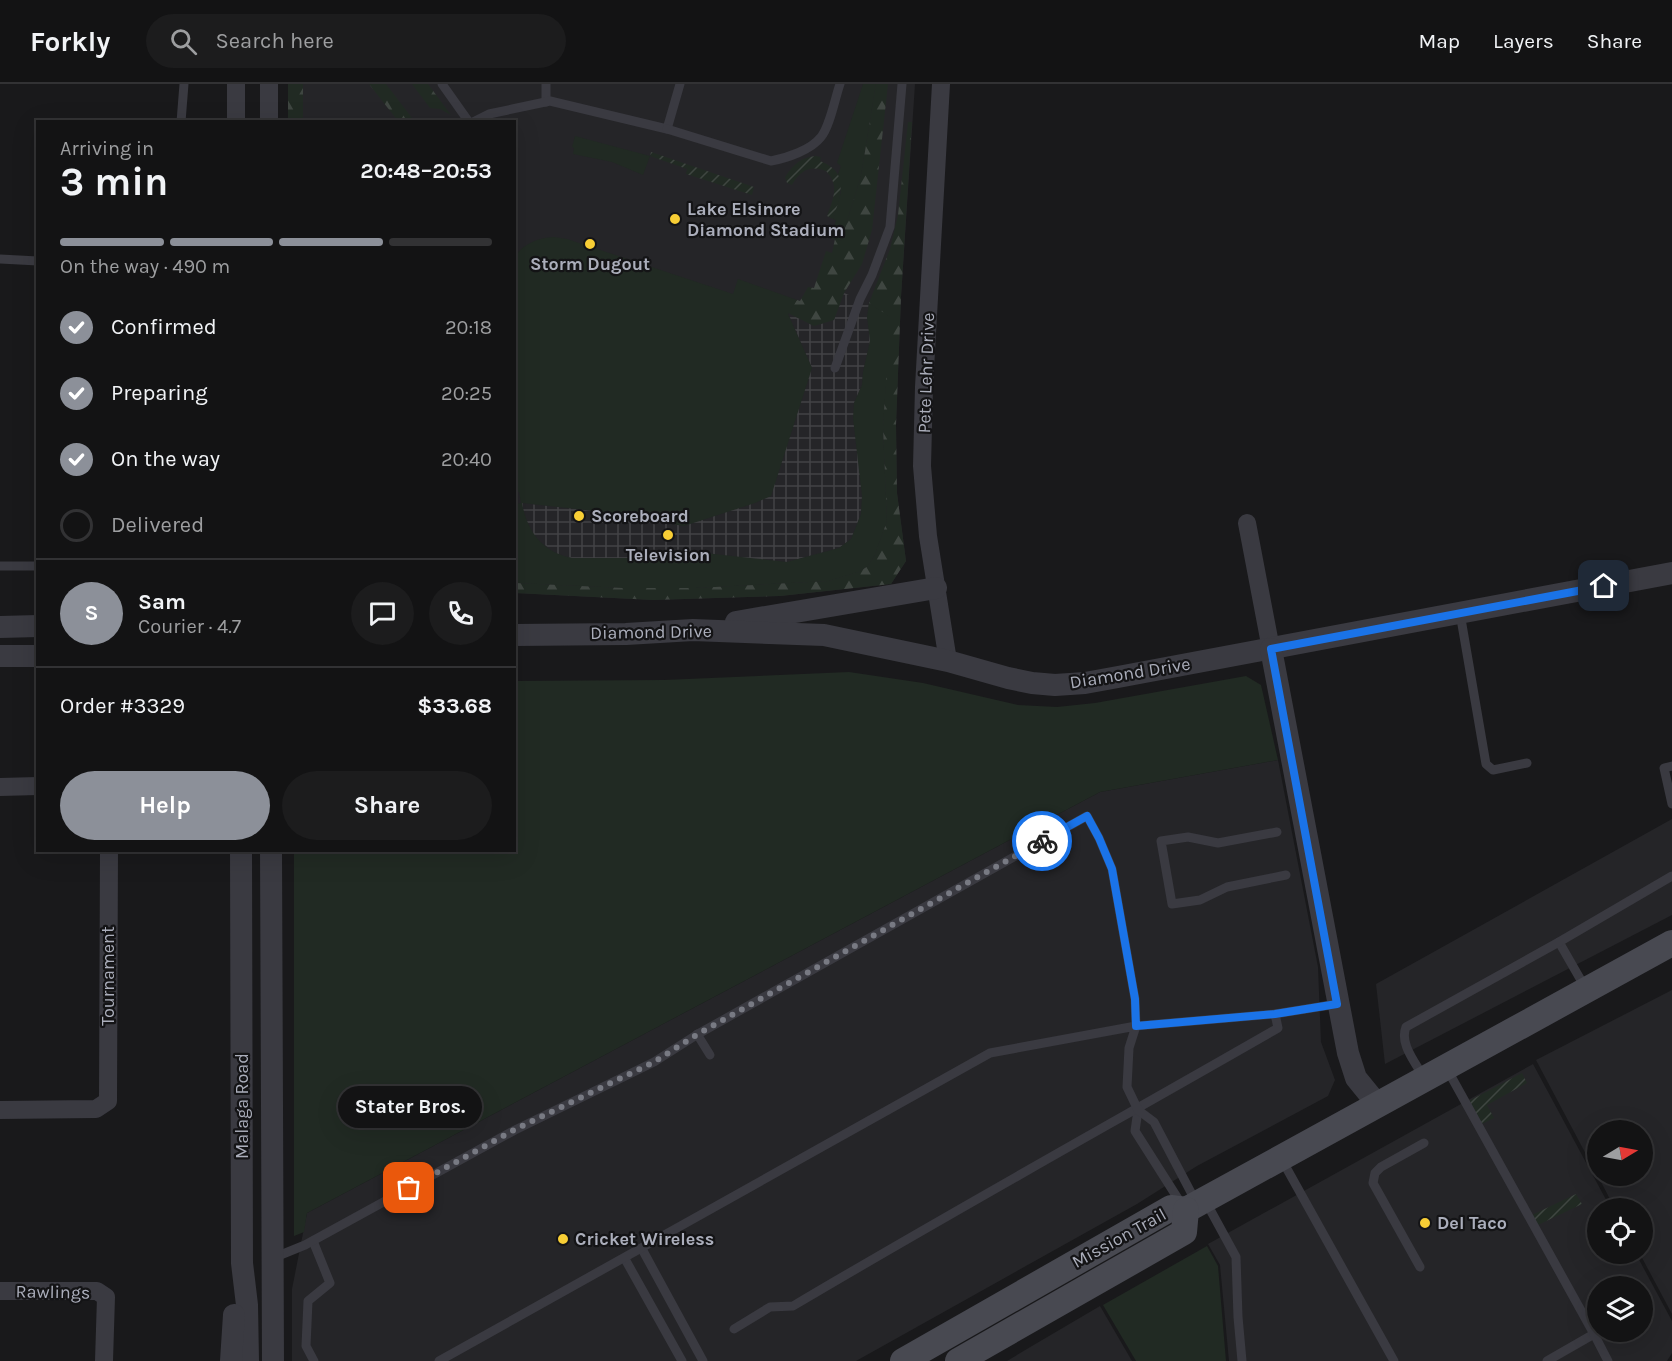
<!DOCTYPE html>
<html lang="en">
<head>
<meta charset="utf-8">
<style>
	:root { --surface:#131314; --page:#1c1c1d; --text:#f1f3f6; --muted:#9d9ea0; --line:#323234; --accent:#8c9099 }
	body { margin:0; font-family:Karla,sans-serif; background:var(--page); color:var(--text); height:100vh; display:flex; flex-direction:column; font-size:22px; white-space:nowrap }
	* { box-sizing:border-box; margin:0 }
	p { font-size:20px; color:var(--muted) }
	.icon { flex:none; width:33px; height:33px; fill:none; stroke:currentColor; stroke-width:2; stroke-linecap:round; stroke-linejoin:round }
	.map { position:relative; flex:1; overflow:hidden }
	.sheet { position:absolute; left:36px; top:36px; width:480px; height:732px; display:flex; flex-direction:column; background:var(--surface); border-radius:0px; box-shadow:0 6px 24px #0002,0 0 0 2px var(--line) }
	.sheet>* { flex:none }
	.needle { width:39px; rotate:80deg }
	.buttons { position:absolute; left:1587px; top:1036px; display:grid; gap:12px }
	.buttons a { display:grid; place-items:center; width:66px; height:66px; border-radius:50%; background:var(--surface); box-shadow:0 6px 24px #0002,0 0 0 2px var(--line); font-size:30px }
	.pin { position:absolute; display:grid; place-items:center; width:51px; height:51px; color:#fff; margin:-26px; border-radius:12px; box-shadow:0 3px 9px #0006 }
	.courier { position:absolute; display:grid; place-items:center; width:60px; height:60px; margin:-30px; border:4px solid #1a73e8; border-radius:50%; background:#fff; color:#222; box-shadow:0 2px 8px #0007 }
	.bubble { position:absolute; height:42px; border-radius:21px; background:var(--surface); box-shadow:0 6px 24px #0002,0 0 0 2px var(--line); font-size:20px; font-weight:700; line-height:42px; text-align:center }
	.headline em { font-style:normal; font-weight:700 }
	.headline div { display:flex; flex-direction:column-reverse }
	.headline { display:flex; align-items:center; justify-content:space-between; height:102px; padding:0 24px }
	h1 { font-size:39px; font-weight:700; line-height:45px }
	.bar { display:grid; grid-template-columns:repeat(4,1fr); gap:9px 6px; align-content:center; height:72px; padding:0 24px }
	.bar i { height:8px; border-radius:4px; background:var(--line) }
	.bar .selected { background:var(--accent) }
	.bar p { grid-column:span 4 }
	.line { display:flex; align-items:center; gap:15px; padding:0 24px; border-top:2px solid var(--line) }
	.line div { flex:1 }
	.round { display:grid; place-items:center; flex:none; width:63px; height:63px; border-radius:32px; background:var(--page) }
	ol { padding:0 24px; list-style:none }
	li { display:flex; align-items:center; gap:18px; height:66px }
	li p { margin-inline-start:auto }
	li .icon { padding:6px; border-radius:50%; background:var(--accent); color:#fff; stroke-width:4 }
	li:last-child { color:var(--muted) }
	li i { width:33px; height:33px; border:3px solid var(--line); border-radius:50% }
	.primary-button { display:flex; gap:12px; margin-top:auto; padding:12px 24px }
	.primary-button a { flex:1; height:69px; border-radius:36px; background:var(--accent); color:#fff; font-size:24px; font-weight:700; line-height:69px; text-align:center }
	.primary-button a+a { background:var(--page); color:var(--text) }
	header { display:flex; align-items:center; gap:36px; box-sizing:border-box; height:84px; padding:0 30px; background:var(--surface); border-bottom:2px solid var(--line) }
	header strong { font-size:28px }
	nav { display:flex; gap:33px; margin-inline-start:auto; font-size:21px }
	.search { width:420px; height:54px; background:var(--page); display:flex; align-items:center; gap:15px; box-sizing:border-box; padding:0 21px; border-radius:33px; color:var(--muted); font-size:22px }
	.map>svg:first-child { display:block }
</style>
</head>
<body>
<header>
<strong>Forkly</strong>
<div class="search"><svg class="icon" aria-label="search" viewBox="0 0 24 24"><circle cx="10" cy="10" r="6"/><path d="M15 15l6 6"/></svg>Search here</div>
<nav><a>Map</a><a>Layers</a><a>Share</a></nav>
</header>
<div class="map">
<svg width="1672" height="1277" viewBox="0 0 1672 1277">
	<defs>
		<pattern id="industrial-grid" width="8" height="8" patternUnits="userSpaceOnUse" patternTransform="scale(1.5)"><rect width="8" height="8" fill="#252528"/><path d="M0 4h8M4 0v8" fill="none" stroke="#424245"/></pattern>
		<pattern id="forest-firs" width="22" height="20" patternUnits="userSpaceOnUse" patternTransform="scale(1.5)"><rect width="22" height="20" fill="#212a23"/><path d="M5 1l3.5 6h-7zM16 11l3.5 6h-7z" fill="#3f4641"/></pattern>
		<pattern id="garden-furrows" width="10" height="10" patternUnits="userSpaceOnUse" patternTransform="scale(1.5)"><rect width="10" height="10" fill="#212a23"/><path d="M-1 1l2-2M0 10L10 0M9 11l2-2" fill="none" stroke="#3f4641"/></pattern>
	</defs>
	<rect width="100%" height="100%" fill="#19191b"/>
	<g fill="#252528" fill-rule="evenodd">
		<polygon points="288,0 915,0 901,213 896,341 897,409 906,477 891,500 780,512 653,516 515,509 514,38 288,37"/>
		<polygon points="1278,676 1318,883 1321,958 1335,996 1328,1012 1197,1082 1137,1120 856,1277 292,1277 292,1205 307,1129 1100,708"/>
		<polygon points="1672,735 1672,831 1385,980 1376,900"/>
		<polygon points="1672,906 1672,1230 1640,1170 1642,1170 1642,1125 1615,1125 1598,1092 1642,1092 1642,1047 1598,1047 1597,1091 1536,976"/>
		<path d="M 1533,980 L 1611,1125 L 1598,1125 L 1598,1170 L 1636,1170 L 1672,1237 L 1672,1269 L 1667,1277 L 1229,1277 L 1220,1181 L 1208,1160 ZM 1598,1203 L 1642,1203 L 1642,1248 L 1598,1248 Z"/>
		<polygon points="1100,1222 1132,1277 1007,1277 1032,1262"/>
	</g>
	<polygon fill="url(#industrial-grid)" points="844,209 869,219 867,233 870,245 870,257 863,288 862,301 854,319 862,412 861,430 851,455 839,464 787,478 691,470 671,474 571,474 558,471 532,451 524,434 521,419 595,427 684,442 812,284 788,229 814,242 834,236"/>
	<g fill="#212a23">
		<polygon points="863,0 876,0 861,92 841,157 831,154 836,136 833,135 841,108 838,90 841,82 837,79"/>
		<polygon points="575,52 650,72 643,91 612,78 573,70 574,64 572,63"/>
		<path d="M 554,153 L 567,155 L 733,210 L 738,195 L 797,216 L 788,230 L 812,284 L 771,412 L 755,419 L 684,442 L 595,427 L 522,419 C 527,447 542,468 572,474 L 671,474 L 705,469 L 787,478 L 839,464 L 851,455 L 861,430 L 862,412 L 853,334 L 854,319 L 862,301 L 863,288 L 870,257 L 867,233 L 869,219 L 891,233 L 883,343 L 887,437 L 875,471 L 868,482 L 859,488 L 829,497 L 695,504 L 623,504 L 515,499 L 515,420 L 521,419 L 519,408 L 514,408 L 514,173 C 525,159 537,154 554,153 Z"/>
		<polygon points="849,588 923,599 1018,621 1057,623 1095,619 1246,592 1261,601 1278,676 1100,708 307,1129 304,1148 294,1152 294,767 514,766 515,597 664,596"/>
		<polygon points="1207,1162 1218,1182 1226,1277 1136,1277 1103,1221"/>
	</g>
	<g fill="url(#forest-firs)">
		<rect x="288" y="0" width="15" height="37"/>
		<polygon points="369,0 386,0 412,34 412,37 398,37"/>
		<polygon points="412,0 428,0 451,31 440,25 430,24"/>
		<polygon points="876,0 888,0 872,146 862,180 844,209 834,236 814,242 788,229 797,216 800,217 808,203 814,204 826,167 832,169 835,155 841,157 861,92"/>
		<polygon points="908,38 912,38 901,213 896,341 897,409 906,477 891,500 780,512 653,516 515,509 515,499 623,504 695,504 829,497 859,488 868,482 875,471 887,437 883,343 890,233 869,219 890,165 898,131"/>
	</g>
	<g fill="url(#garden-furrows)">
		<polygon points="651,68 754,103 752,111 686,90 687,85 650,72"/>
		<path d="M 815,72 L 821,73 L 820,77 C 850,88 841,111 833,135 L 827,132 C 833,116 840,101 826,87 C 811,81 800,86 792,101 L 787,99 L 785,93 C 794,80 800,74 815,72 Z"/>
		<polygon points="1522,989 1527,999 1487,1021 1494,1034 1482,1040 1469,1017"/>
		<polygon points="1576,1110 1582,1120 1538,1141 1532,1131"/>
	</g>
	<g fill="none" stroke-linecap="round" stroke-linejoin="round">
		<g stroke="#3a3a41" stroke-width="9">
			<polyline points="442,0 469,38"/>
			<polyline points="546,0 546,18"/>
			<polyline points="181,38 184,0"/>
			<polyline points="473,38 489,30 550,17 667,45 680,0"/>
			<path d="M 667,45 L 771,77 C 787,74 811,66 821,53 C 830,42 835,14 840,0"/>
			<polyline points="0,175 38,177"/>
			<polyline points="835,284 860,215 872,191 890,143 902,0"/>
			<polyline points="0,482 38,482"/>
			<polyline points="1460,529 1486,680 1493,686 1527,679"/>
			<polyline points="1672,682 1664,684 1672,720"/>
			<polyline points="1277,748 1218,759 1188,753 1161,757 1172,820 1200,816 1227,803 1286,791"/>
			<polyline points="1559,858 1586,905"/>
			<polyline points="697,950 710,971"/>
			<polyline points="1447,985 1594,1250 1547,1277"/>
			<path d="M 1424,994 C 1416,979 1399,960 1406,943 L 1559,858 L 1672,792"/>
			<polyline points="1138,1026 1135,1047 1182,1121"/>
			<polyline points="1282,1076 1394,1277"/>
			<polyline points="1206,1118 1236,1173 1238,1233 1242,1277"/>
			<polyline points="313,1157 330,1199 308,1217 306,1262 314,1277"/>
			<polyline points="642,1165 703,1277"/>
			<polyline points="273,1174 305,1161 515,1046 654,978 698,950 1087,732 1099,754 1112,785 1135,915 1136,942 1275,930 1337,920"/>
			<polyline points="625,1175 682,1277"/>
			<polyline points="1420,1183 1373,1099 1375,1089 1381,1083 1424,1059"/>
			<path d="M 734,1245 L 770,1223 L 793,1222 C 953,1127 1116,1037 1278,944 L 1275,930"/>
			<polyline points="1594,1250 1608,1277"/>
			<polyline points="439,1277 990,969 1136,942 1129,964 1127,1003 1138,1026 1154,1038 1196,1118"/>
		</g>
		<g stroke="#3a3a41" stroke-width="18">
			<polyline points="236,0 236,38"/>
			<polyline points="269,0 269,38"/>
			<polyline points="941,0 924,303 922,382 928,452 948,577"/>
			<polyline points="1247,439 1271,565"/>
			<polyline points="0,703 38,702"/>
			<polyline points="0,1026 96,1025 108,1017 109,766"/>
			<polyline points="0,1207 97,1207 106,1213 104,1277"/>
		</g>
		<g stroke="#3a3a41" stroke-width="22">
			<polyline points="736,538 936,504"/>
			<polyline points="0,543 38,542"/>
			<polyline points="514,551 626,550 693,546 824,551 948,577 1008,594 1032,599 1055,601 1085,599 1118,593 1672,489"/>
			<polyline points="1271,565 1348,969 1356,994 1378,1021"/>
			<polyline points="0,572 38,572"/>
			<polyline points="241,766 242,1179 247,1221 248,1277"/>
			<polyline points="271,766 273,1277"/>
			<polyline points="231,1277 234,1231"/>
		</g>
		<g stroke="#484951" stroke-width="26">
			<polyline points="1186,1126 1672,859"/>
			<polyline points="903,1277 1171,1124 1186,1126"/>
			<polyline points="958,1277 1184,1148 1186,1126"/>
		</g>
	</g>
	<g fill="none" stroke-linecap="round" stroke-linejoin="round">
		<polyline stroke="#787a83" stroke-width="6" stroke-dasharray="0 10.8" points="409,1104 514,1046 654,978 698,950 1042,757"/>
		<polyline stroke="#1a73e8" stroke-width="8" points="1042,757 1087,732 1099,754 1112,785 1135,915 1136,942 1275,930 1337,920 1271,565 1604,502"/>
	</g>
	<g fill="#f8ce35" stroke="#141416" stroke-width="2">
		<circle cx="675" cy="135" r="6"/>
		<circle cx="590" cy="160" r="6"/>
		<circle cx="579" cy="432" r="6"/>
		<circle cx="668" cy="451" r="6"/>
		<circle cx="1425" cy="1139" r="6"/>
		<circle cx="563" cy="1155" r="6"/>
	</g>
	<g text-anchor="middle" stroke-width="4.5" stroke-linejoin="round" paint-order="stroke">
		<g font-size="18" font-weight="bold" fill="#abaebb" stroke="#141416" text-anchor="start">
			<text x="687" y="131">Lake Elsinore<tspan x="687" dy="21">Diamond Stadium</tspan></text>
			<text x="590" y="186" text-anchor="middle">Storm Dugout</text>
			<text x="591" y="438">Scoreboard</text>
			<text x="668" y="477" text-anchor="middle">Television</text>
			<text x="1437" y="1145">Del Taco</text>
			<text x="575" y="1161">Cricket Wireless</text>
		</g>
		<g font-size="18" fill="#abaebb" stroke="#141416">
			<text transform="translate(926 289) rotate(-88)" y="6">Pete Lehr Drive</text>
			<text transform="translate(651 548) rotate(-1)" y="6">Diamond Drive</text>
			<text transform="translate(1130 589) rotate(-9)" y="6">Diamond Drive</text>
			<text transform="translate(108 892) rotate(-90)" y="6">Tournament</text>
			<text transform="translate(242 1022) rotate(-90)" y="6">Malaga Road</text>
			<text transform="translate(1119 1154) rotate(-29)" y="6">Mission Trail</text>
			<text transform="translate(53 1208) rotate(1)" y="6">Rawlings</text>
		</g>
	</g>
</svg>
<div class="buttons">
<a><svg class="needle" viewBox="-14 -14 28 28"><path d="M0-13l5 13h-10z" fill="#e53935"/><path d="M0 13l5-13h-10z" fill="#9d9ea0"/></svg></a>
<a><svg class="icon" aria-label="locate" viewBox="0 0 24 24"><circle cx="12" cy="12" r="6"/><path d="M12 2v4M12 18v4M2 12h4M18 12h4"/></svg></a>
<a><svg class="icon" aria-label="layers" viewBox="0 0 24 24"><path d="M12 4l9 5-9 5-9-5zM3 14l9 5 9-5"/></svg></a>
</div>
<div class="pin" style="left:409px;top:1104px;background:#ea580c"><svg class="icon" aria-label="bag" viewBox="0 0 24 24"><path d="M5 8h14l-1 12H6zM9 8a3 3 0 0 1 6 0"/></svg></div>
<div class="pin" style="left:1604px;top:502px;background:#1f2937"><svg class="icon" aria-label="home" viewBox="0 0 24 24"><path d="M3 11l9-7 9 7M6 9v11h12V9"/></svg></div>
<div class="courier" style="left:1042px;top:757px"><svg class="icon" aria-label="bike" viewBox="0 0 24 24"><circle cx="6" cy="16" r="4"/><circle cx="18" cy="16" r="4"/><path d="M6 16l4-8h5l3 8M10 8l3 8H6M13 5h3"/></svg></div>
<div class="bubble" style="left:338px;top:1002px;width:144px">Stater Bros.</div>
<section class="sheet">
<div class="headline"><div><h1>3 min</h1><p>Arriving in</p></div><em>20:48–20:53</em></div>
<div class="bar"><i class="selected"></i><i class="selected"></i><i class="selected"></i><i></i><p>On the way · 490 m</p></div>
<ol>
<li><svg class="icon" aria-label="check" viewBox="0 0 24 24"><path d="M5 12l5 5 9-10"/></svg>Confirmed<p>20:18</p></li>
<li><svg class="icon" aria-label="check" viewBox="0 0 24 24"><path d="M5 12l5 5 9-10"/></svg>Preparing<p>20:25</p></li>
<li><svg class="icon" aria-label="check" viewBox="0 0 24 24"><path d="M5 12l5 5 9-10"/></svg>On the way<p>20:40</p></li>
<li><i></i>Delivered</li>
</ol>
<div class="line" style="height:108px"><b class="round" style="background:var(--accent);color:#fff">S</b><div><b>Sam</b><p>Courier · 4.7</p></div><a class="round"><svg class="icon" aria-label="chat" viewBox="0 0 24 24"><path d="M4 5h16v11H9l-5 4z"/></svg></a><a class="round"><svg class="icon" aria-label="phone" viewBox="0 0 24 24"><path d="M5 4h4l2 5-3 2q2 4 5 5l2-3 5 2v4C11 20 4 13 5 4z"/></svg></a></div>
<div class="line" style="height:78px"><div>Order #3329</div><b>$33.68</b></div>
<div class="primary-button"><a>Help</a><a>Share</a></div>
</section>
</div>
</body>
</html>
